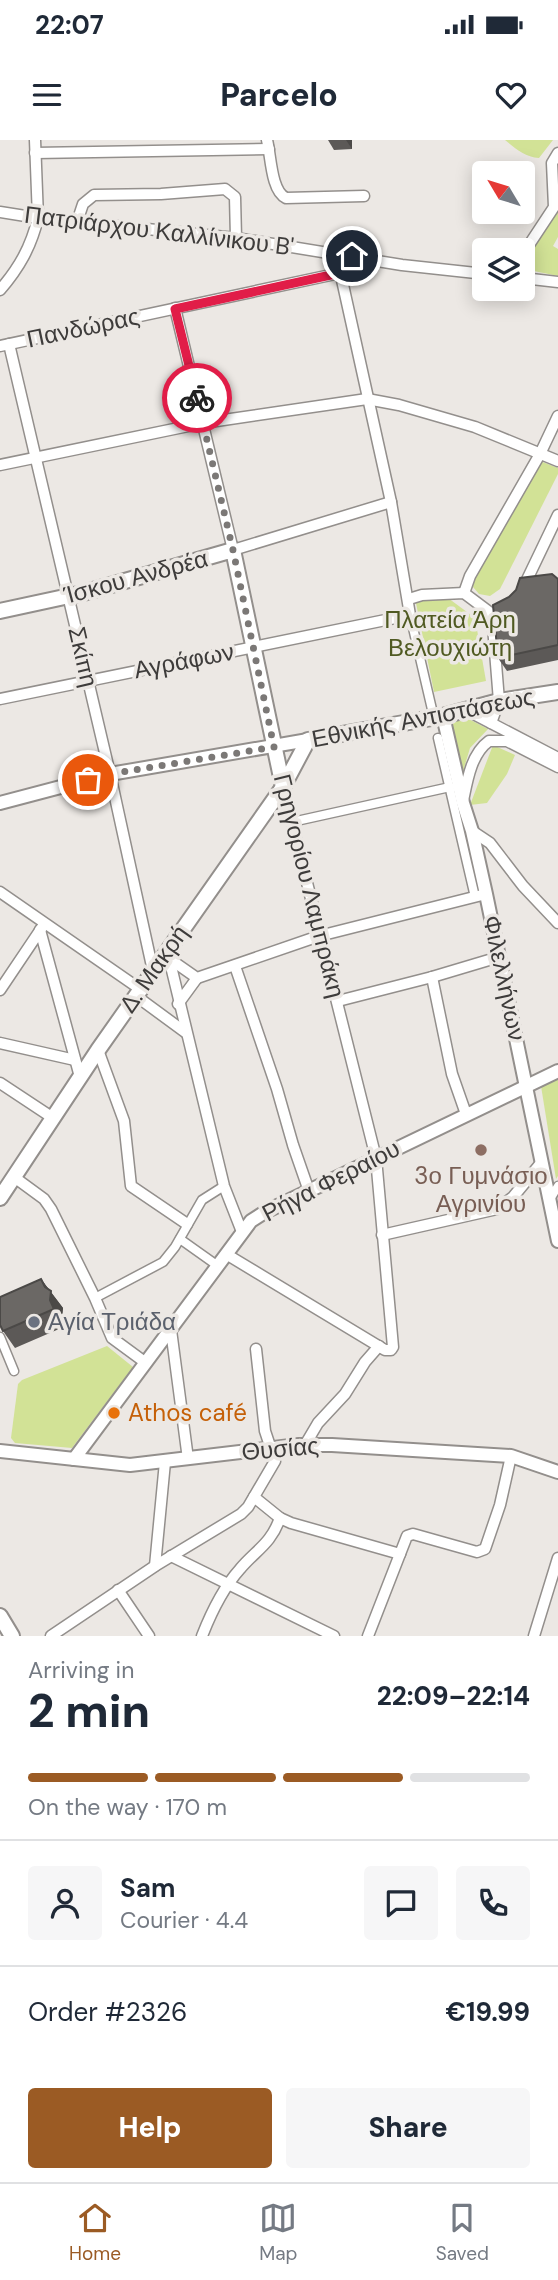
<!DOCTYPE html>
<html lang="en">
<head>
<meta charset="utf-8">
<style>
	:root { --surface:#fff; --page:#f6f6f7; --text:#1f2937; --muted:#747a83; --line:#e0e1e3; --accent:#9b5b24 }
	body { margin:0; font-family:"DM Sans",sans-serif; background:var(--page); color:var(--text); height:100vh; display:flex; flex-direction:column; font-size:26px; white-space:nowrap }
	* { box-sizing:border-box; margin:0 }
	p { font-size:23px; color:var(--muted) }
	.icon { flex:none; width:38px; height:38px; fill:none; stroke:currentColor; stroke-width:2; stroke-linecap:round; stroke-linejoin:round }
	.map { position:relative; height:1496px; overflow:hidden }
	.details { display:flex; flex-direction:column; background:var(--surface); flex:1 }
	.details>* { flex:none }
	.needle { width:46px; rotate:308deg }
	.tools { position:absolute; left:472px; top:21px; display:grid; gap:14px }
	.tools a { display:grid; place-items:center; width:63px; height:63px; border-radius:7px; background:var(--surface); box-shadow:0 4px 18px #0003; font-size:35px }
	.pin { position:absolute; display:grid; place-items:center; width:60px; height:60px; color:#fff; margin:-30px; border:4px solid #fff; border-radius:50%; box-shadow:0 2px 7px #0007 }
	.courier { position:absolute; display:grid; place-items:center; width:70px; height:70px; margin:-35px; border:5px solid #e11d48; border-radius:50%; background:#fff; color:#222; box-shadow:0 2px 9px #0007 }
	.head em { font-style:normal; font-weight:800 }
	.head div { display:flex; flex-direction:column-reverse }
	.head { display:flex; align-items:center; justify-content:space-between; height:119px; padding:0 28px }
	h1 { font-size:46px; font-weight:800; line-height:52px }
	.bar { display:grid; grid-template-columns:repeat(4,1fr); gap:10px 7px; align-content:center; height:84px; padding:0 28px }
	.bar i { height:9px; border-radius:5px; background:var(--line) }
	.bar .on { background:var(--accent) }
	.bar p { grid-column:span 4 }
	.line { display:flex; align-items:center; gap:18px; padding:0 28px; border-top:2px solid var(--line) }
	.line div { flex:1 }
	.round { display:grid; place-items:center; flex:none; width:74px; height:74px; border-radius:7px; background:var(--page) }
	.cta { display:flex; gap:14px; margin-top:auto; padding:14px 28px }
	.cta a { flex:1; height:80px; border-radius:7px; background:var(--accent); color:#fff; font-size:28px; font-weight:800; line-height:80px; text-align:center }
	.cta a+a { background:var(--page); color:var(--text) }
	.status { display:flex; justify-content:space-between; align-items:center; height:49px; padding:0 35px; background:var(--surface); direction:ltr }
	.status svg { height:19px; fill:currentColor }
	header { display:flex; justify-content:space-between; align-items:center; height:91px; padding:0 28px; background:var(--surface); font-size:32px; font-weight:800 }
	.tabs { display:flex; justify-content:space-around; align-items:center; height:98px; border-top:2px solid var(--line); background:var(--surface); font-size:19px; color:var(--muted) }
	.tabs a { display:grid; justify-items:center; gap:4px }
	.tabs .on { color:var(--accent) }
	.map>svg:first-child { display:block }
</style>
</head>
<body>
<div class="status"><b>22:07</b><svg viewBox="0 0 49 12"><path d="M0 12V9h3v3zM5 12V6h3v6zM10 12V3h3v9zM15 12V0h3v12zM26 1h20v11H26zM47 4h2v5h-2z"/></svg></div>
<header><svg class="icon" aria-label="menu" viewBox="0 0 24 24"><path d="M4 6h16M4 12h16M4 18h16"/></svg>Parcelo<svg class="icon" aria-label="heart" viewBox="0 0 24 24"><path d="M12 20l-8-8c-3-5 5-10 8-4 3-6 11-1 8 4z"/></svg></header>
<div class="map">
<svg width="558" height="1496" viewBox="0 0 558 1496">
	<rect width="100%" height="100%" fill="#ece8e4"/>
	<g fill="#d2e296">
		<path d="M 505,0 L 553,0 L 539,18 C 525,17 515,8 505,0 Z"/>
		<polygon points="558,70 558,97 553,106 558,109 558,136 529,130 523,122 524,118"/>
		<polygon points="540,321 558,328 558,334 500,449 490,456 479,454 473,447 474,437"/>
		<polygon points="418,458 448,458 475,478 486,541 434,552 416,463"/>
		<polygon points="463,576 488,589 470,608 460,642 448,581"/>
		<polygon points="493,605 515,615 507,634 487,663 470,665"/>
		<polygon points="558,939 558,1036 556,1039 541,946"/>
		<polygon points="107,1206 133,1227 72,1308 15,1303 11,1298 18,1244 22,1240"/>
	</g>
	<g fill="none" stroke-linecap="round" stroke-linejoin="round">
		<g stroke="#938f8c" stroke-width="11">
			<g id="pedestrian">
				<polyline points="410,475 434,578"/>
				<polyline points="438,598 475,757"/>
				<polyline points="292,682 450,647"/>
				<polyline points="549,1061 558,1046"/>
				<polyline points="180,1099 218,1126"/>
				<polyline points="95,1158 163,1122 175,1107 202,1060 224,1046"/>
				<polyline points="0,1197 14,1231"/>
			</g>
		</g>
		<g stroke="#938f8c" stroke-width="13">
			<g id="minor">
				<path d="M 267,0 C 271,16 271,51 286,58 L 364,56"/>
				<polyline points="35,13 269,9"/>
				<polyline points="0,72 38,78 236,98 402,125 485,134"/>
				<polyline points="77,82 83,64 94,55 161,54 225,49 235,57 236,98"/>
				<polyline points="523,114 554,67 552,23 558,13"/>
				<polyline points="523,138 558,142"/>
				<path d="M 0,150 C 19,128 31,107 38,78 L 35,0"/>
				<polyline points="175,168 233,410 391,362"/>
				<polyline points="9,204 110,634 153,831"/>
				<polyline points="0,206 340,133 368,119"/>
				<polyline points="0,325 203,283 367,259 399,265 475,287 558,321"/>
				<polyline points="523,448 558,375"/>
				<polyline points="464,453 470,436 540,314 558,276"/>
				<polyline points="409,459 422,455 464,453 492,474 499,561 491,583"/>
				<polyline points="0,559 410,475 391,362 336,113"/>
				<polyline points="466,570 558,618"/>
				<path d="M 463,661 C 467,641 471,614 489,601 L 507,601 L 558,627"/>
				<polyline points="472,691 490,703 523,746 558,783"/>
				<polyline points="0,752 140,849"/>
				<polyline points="40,790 80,937"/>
				<polyline points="164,815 197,838 319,796 486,754"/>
				<polyline points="169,818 224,1046 242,1092"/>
				<polyline points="235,826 277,949 293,1005 309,1051"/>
				<polyline points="432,837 452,934 466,974"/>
				<polyline points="0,850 43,786"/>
				<polyline points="136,856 185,892"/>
				<polyline points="338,861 432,837 499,817"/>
				<polyline points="178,864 197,838"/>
				<polyline points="0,903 75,920"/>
				<polyline points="98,910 124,981 131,1046 187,1084"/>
				<polyline points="0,943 53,978"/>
				<polyline points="14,1037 44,1059 51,1069 95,1158 112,1198 146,1223"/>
				<polyline points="382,1095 497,1069 513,1057 541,1023"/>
				<polyline points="226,1114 385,1210 391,1210 393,1207 376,1018 283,647"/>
				<polyline points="171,1190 188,1319"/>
				<polyline points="305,1305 318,1283 345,1254 365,1222 379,1206"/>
				<polyline points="254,1357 280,1378 291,1383 400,1414"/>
				<polyline points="171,1416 334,1496"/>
				<polyline points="155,1426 165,1322"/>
				<polyline points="118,1450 149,1496"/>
				<polyline points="51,1496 155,1426 241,1374 248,1367 275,1321 265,1291 256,1209"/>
				<path d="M 202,1496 C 211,1473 223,1448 240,1429 C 256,1410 271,1404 280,1378"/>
				<polyline points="368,1496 407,1396 413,1394 477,1412 485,1409 500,1365 511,1316"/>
				<polyline points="534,1496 558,1418"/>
			</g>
		</g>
		<g stroke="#938f8c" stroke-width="16">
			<g id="tertiary">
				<polyline points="443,576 463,663 472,691 486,754 558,1101"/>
				<polyline points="0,663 110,634 308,600"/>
				<polyline points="0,1311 130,1325 299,1305 332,1305 511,1316 558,1332"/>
				<polyline points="74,1319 251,1081 265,1072 558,931"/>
			</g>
		</g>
		<g stroke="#938f8c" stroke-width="18">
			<g id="secondary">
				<polyline points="0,471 83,453 233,410 283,647"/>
				<polyline points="0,1058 98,910 283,647 308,600 443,576 499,561 558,552"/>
				<polyline points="0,1476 12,1496"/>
			</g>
		</g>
		<use href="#pedestrian" stroke="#fff" stroke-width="8"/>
		<use href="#minor" stroke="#fff" stroke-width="10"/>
		<use href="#tertiary" stroke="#fff" stroke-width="12"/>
		<use href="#secondary" stroke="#fff" stroke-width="14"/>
	</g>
	<g fill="#5c5957">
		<polygon points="328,0 352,0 352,9 334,10"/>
		<polygon points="558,439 558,520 507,531 498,518"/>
		<polygon points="41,1139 63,1168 62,1177 66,1186 15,1208 3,1191"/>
	</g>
	<g fill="#4b4947">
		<polygon points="346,0 352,0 352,9"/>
		<polygon points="41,1139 63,1168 62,1177 66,1186 54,1169"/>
	</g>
	<g fill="#6b6865" stroke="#4b4947" stroke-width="2">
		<polygon points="552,434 558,439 558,505 498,518 493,465 509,457 516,450 520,438"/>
		<polygon points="41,1139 45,1147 51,1151 50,1160 54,1169 3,1191 0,1185 0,1157"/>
	</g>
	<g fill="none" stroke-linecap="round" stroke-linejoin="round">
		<polyline stroke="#7b7876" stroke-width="7" stroke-dasharray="0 12.6" points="88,640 110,634 274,607 233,410 197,258"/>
		<polyline stroke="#e11d48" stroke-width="9" points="197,258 175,169 340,133 337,114 352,116"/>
	</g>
	<circle fill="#8d6e63" stroke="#ece8e4" stroke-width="2.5" cx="481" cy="1010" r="7"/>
	<circle fill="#6b7280" stroke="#ece8e4" stroke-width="2.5" cx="34" cy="1182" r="7"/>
	<circle fill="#e8710a" stroke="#ece8e4" stroke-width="2.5" cx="114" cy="1273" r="7"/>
	<g text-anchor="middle" stroke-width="7" stroke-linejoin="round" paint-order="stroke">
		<g font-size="24" fill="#3e3c3b" stroke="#ece8e4">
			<text transform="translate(159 91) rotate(7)" y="8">Πατριάρχου Καλλίνικου B'</text>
			<text transform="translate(83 188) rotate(-12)" y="8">Πανδώρας</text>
			<text transform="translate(136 437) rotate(-15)" y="8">Ίσκου Ανδρέα</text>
			<text transform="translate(83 517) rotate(77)" y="8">Σκίπη</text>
			<text transform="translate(184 521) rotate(-11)" y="8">Αγράφων</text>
			<text transform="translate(423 578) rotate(-11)" y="8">Εθνικής Αντιστάσεως</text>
			<text transform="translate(309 746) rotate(76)" y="8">Γρηγορίου Λαμπράκη</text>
			<text transform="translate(154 829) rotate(-55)" y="8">Δ. Μακρή</text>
			<text transform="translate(504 838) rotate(78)" y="8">Φιλελλήνων</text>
			<text transform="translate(331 1041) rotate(-27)" y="8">Ρήγα Φεραίου</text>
			<text transform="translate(280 1309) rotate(-5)" y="8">Θυσίας</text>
		</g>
		<g font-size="24" fill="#505a22" stroke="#ece8e4">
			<text x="450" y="488">Πλατεία Άρη<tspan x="450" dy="28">Βελουχιώτη</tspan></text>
		</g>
		<g font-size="24" fill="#785e54" stroke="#ece8e4">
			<text x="481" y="1044">3ο Γυμνάσιο<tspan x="481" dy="28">Αγρινίου</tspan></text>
		</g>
		<g font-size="24" fill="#5b616d" stroke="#ece8e4" text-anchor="start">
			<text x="48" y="1190">Αγία Τριάδα</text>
		</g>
		<g font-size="24" fill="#c56008" stroke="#ece8e4" text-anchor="start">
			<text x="128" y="1281">Athos café</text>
		</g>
	</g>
</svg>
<div class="tools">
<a><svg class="needle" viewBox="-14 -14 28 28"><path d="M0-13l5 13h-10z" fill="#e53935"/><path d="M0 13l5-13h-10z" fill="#747a83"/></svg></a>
<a><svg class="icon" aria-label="layers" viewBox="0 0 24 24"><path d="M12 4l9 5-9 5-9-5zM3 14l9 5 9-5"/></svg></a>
</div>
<div class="pin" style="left:88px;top:640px;background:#ea580c"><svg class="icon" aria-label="bag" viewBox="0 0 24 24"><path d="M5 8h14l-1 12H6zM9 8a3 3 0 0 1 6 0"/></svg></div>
<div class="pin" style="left:352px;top:116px;background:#1f2937"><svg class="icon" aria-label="home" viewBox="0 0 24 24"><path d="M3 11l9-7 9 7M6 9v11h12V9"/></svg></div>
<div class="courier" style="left:197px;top:258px"><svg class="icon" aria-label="bike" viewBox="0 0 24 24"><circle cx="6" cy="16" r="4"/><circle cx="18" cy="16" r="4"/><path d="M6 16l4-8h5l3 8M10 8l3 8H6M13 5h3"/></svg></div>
</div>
<section class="details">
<div class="head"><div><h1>2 min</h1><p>Arriving in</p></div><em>22:09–22:14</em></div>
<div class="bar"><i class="on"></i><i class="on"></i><i class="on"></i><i></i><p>On the way · 170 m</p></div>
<div class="line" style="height:126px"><a class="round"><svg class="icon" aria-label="person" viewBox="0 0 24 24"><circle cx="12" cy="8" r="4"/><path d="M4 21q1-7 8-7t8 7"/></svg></a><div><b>Sam</b><p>Courier · 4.4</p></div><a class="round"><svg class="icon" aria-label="chat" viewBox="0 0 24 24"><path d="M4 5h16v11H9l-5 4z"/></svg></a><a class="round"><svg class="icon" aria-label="phone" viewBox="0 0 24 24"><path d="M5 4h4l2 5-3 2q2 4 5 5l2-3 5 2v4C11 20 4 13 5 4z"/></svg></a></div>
<div class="line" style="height:91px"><div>Order #2326</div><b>€19.99</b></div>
<div class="cta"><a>Help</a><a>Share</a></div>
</section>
<nav class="tabs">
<a class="on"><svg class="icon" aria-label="home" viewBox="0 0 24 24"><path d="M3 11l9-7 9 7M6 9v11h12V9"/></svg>Home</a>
<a><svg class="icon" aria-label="map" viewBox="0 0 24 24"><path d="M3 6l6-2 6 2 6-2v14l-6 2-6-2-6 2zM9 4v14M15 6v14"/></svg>Map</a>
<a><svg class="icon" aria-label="saved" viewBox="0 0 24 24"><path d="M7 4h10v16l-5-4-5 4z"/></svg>Saved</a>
</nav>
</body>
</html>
